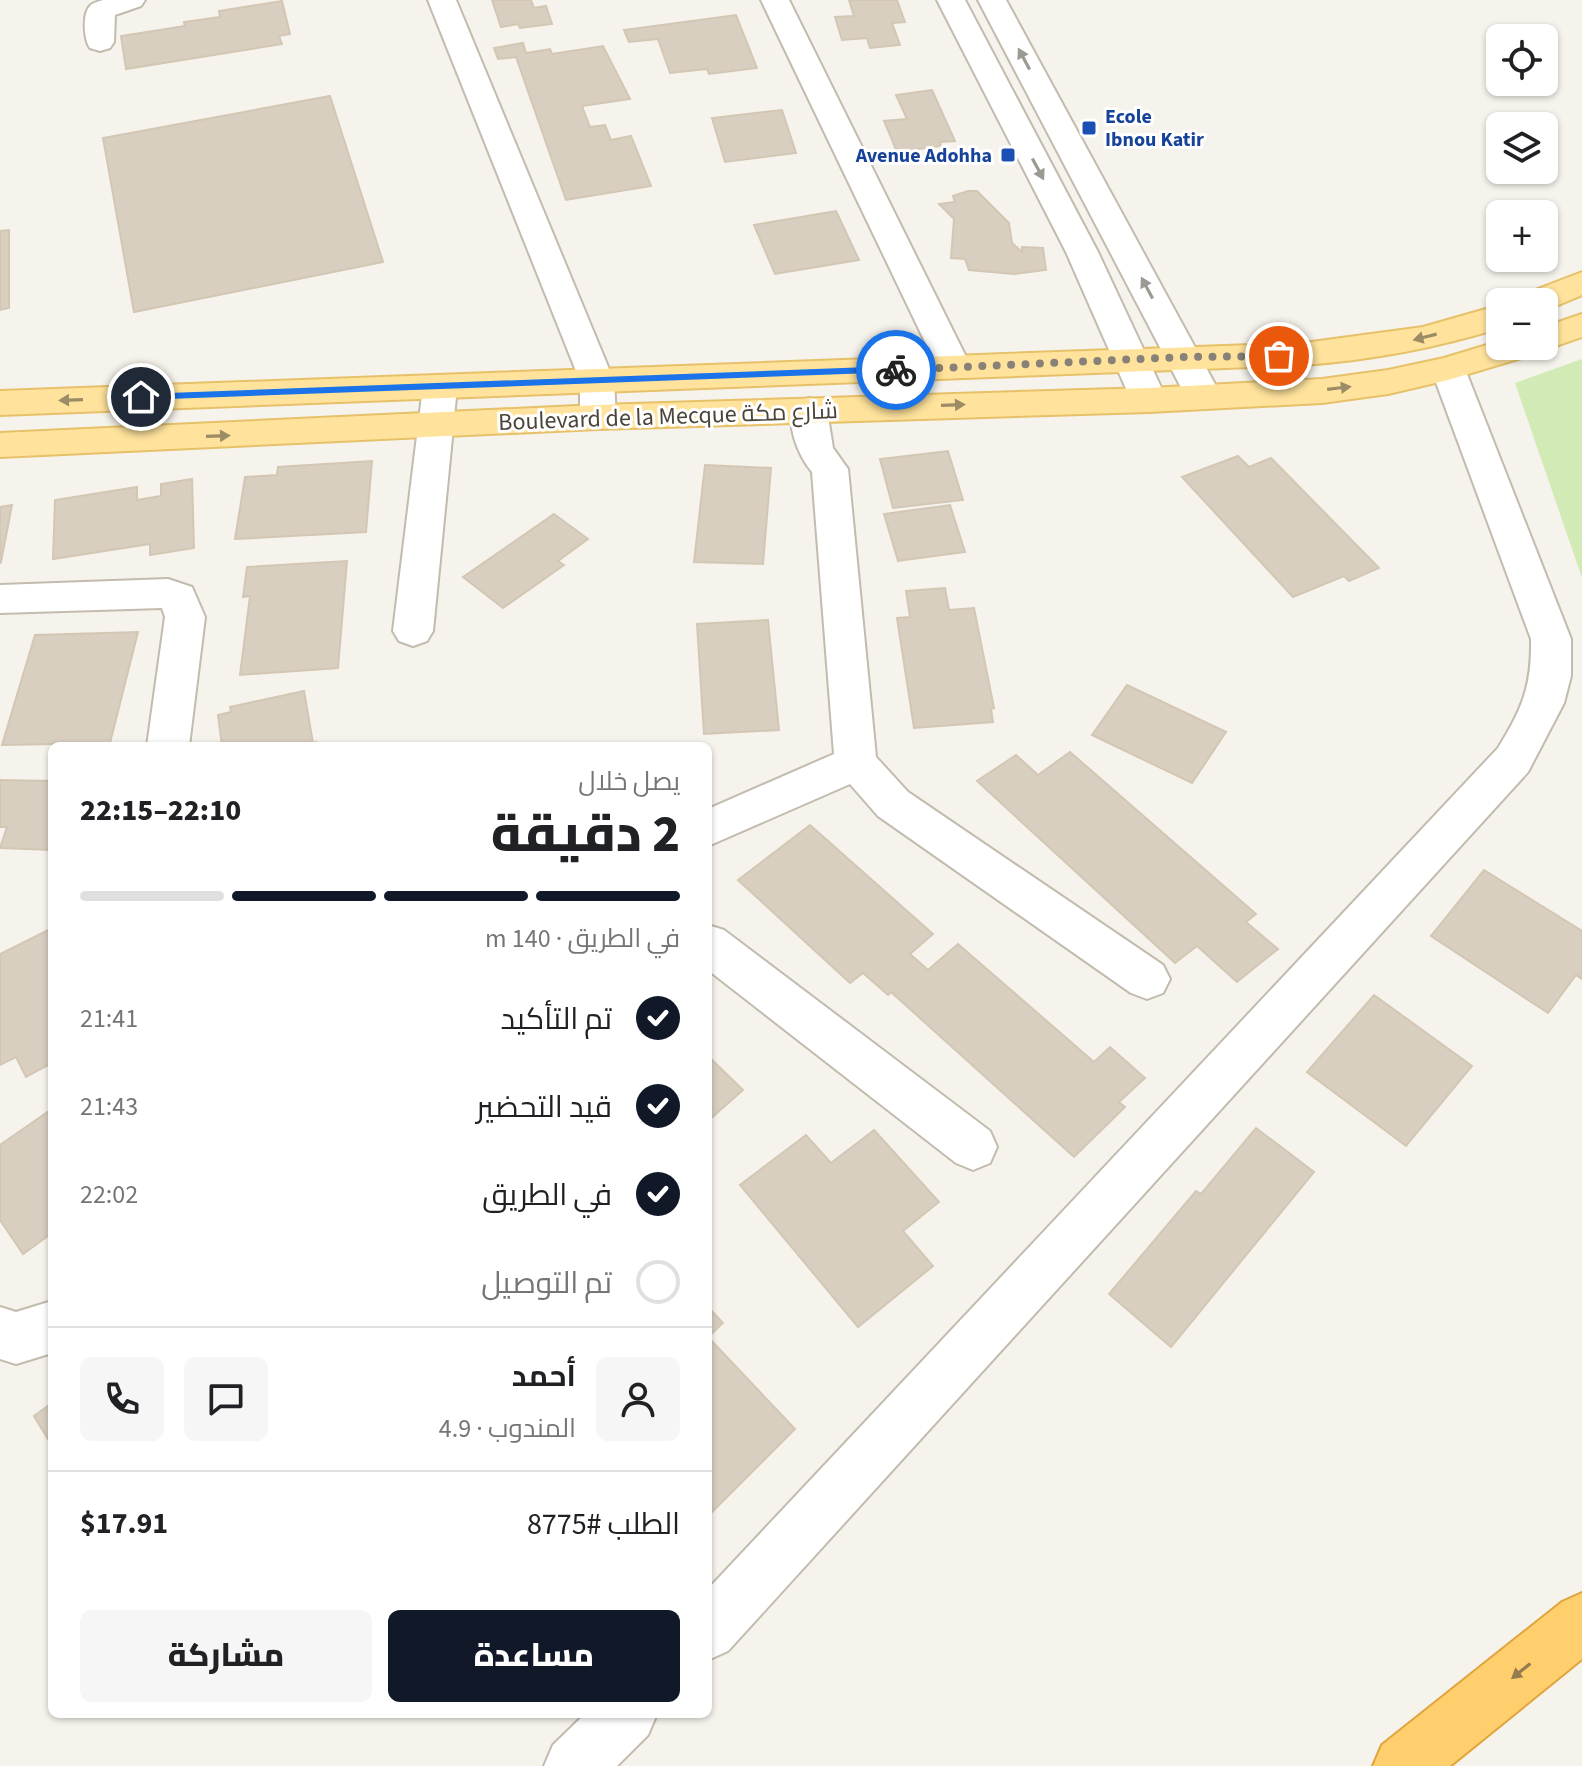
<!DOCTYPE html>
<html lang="ar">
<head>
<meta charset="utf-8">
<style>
	:root { --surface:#fff; --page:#f6f6f6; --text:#202124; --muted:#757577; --line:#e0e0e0; --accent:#111827 }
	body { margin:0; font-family:"Source Sans 3",Cairo,sans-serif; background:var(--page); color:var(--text); direction:rtl; height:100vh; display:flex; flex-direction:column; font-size:30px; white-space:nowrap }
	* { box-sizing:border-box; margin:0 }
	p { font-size:26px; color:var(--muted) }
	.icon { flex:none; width:44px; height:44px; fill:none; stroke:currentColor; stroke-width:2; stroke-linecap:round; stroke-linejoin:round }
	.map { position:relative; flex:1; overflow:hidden; direction:ltr }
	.panel { position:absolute; left:48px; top:742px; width:664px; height:976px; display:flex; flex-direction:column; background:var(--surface); border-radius:12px; box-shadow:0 2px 6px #0004; direction:rtl }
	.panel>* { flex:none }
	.buttons { position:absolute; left:1486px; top:24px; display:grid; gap:16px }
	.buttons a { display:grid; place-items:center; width:72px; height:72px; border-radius:12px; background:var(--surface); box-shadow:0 2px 6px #0004; font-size:40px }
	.pin { position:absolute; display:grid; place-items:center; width:68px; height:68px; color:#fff; margin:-34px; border:4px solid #fff; border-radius:50%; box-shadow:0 2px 8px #0007 }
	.courier { position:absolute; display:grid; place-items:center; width:80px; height:80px; margin:-40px; border:6px solid #1a73e8; border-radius:50%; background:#fff; color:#222; box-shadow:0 2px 10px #0007 }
	.headline em { font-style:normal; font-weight:800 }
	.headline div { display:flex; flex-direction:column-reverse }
	.headline { display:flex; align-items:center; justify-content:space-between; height:136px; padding:0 32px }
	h1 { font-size:52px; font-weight:800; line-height:60px }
	.bar { display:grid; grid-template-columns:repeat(4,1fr); gap:12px 8px; align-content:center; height:96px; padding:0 32px }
	.bar i { height:10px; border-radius:6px; background:var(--line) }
	.bar .selected { background:var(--accent) }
	.bar p { grid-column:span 4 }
	.line { display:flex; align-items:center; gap:20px; padding:0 32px; border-top:2px solid var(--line) }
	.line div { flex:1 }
	.round { display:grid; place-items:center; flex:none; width:84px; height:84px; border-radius:12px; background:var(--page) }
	ol { padding:0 32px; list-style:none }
	li { display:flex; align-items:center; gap:24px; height:88px }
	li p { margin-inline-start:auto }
	li .icon { padding:8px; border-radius:50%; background:var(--accent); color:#fff; stroke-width:4 }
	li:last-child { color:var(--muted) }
	li i { width:44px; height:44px; border:4px solid var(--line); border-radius:50% }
	.action { display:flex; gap:16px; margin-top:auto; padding:16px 32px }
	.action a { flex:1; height:92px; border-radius:12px; background:var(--accent); color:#fff; font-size:32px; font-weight:800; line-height:92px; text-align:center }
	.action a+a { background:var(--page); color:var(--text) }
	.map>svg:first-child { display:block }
</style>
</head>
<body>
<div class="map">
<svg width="1582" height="1766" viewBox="0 0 1582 1766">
	<rect width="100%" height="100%" fill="#f6f3ec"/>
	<polygon fill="#d2eab5" points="1582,359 1582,578 1515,383"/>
	<g fill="#d8cfc1" stroke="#d3c7b4" stroke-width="2">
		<polygon points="492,0 531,0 534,8 546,6 552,24 520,28 518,24 501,27"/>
		<polygon points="849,0 897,0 905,22 892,23 900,45 870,48 867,38 842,40 835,17 854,16"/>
		<polygon points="282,1 290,34 279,36 282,44 126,69 121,36 185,26 184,22 220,17 219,11"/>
		<polygon points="736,15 757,68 709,74 707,69 670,73 658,39 629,42 624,30"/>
		<polygon points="523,43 526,53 550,49 552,54 603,46 630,99 582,106 590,127 605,125 611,140 631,136 651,186 566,200 516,57 498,59 494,48"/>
		<polygon points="932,90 955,141 940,142 941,146 897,152 884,121 907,119 896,95"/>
		<polygon points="330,96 383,262 134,312 103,138"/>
		<polygon points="782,110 796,153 725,162 712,118"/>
		<polygon points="968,191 977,191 1009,223 1012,243 1022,252 1022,247 1043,248 1046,270 1014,274 969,270 965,259 951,258 954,219 939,204 955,202 953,196"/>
		<polygon points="836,211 859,260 775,274 754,225"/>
		<polygon points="9,230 9,308 0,310 0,231"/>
		<polygon points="948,451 963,500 893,508 880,459"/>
		<polygon points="1238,456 1249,467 1271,458 1379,568 1349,581 1344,576 1293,597 1182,477"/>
		<polygon points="372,461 366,532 235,539 245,477 277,475 278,467"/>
		<polygon points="705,465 771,468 763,564 694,562"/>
		<polygon points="192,479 194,548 150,555 150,544 53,559 55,500 137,487 137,500 161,496 161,484"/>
		<polygon points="12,505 1,562 0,563 0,507"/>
		<polygon points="950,505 965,552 898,561 884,514"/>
		<polygon points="554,514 588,539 558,561 564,565 503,608 463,577"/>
		<polygon points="347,561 338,668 240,675 250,596 243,597 247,567"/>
		<polygon points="945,588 949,610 974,608 994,708 991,709 993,722 914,728 897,618 910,617 906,591"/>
		<polygon points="768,620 779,730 704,734 697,624"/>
		<polygon points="138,632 110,743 2,745 35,635"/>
		<polygon points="1127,685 1226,732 1192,783 1092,735"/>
		<polygon points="304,691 313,743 316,742 317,746 222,746 218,715 231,712 230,707"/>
		<polygon points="1070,752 1256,914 1246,922 1278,949 1237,982 1197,946 1175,963 977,781 1016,755 1038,775"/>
		<polygon points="0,780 52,781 52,850 0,848 7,827 0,827"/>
		<polygon points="810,825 933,934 910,954 928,970 958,944 1094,1062 1110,1047 1145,1078 1119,1102 1125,1107 1074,1157 891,992 888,995 863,973 850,983 738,880"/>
		<polygon points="1484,870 1582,931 1582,979 1576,975 1548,1013 1431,936"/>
		<polygon points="52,928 52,1063 26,1077 16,1057 0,1065 0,954"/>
		<polygon points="1374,995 1472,1066 1406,1146 1307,1072"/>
		<polygon points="708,1056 743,1090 708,1121"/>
		<polygon points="52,1109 52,1233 23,1254 0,1220 0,1145"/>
		<polygon points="1256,1128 1314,1172 1171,1347 1109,1294 1196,1191 1201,1194"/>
		<polygon points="874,1130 939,1202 903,1231 933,1266 858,1327 740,1185 806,1135 831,1163"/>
		<polygon points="708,1307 723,1323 708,1337"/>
		<polygon points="708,1337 795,1429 708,1516"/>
		<polygon points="52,1403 52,1446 34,1416"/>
	</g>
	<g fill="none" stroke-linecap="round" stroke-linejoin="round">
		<g stroke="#c2bbae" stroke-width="4">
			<g id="minor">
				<path d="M 103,0 L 145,0 L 141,6 L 115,15 L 114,42 L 110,48 L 100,51 L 90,48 C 84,40 82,14 90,6 C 92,3 100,1 103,0 Z"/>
				<polygon points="428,0 456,0 614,381 616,417 611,426 598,429 585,426 580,417 580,381"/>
				<polygon points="761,0 789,0 971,367 966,375 954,378 942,375 937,367"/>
				<polygon points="937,0 965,0 1098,252 1167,400 1161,408 1149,412 1137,408 1131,400 1066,252"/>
				<polygon points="978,0 1006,0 1222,397 1216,405 1204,409 1192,405 1186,397"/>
				<path d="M 1448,358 L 1460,361 L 1465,369 L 1571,639 L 1571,676 L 1564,703 L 1528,772 L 728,1651 L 708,1660 L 708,1589 L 1498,748 C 1522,709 1532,686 1531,639 L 1431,369 L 1436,361 Z"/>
				<polygon points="440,375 452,379 457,387 433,631 427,641 413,646 399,641 393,631 423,387 428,379"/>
				<path d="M 809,398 L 822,402 L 827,410 L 833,448 L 848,469 L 876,757 L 908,792 L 1163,965 L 1170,979 L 1163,993 L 1147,999 L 1131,993 L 878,816 L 850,784 L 708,846 L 708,809 L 834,754 L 812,472 C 798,455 784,422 796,402 Z"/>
				<polygon points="168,579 192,587 205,617 189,746 147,746 165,617 162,608 0,613 0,585"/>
				<polygon points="708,925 724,930 990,1131 997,1147 990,1163 973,1170 956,1163 708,970"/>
				<polygon points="52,1301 52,1353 16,1364 0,1359 0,1307 16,1312"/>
				<polygon points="585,1714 657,1714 648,1735 617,1766 544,1766 553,1745"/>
			</g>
		</g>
		<g stroke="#e6c16a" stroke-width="4">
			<g id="major">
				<polygon points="1582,272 1582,295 1544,311 1544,302 1520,302 1525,294"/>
				<path d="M 1500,305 L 1500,328 C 1436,348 1371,360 1304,365 L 0,415 L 0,391 L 1304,343 L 1423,327 Z"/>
				<polygon points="1582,314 1582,337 1544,350 1538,349 1535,354 1448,380 1388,394 1322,403 1149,412 598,429 0,457 0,433 598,405 1149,388 1322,379 1388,370 1444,358 1500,341 1500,346 1544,346 1544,327"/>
			</g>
		</g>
		<g stroke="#e0a43c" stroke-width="4">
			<polygon id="highway" points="1582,1593 1582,1659 1450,1766 1373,1766 1382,1745 1562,1602"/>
		</g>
		<use href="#minor" fill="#fff" fill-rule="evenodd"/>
		<use href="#major" fill="#ffe39c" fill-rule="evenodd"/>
		<use href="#highway" fill="#ffcf6e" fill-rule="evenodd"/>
	</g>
	<defs><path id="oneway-solid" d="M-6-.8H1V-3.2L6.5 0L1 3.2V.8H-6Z" transform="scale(2)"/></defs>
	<g fill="#9c9892">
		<use href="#oneway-solid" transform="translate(1024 59) rotate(-118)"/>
		<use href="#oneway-solid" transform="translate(1038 169) rotate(62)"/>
		<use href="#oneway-solid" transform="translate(1147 288) rotate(-118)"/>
	</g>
	<g fill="#9c8c66">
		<use href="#oneway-solid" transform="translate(1425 337) rotate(166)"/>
		<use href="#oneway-solid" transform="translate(1339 388) rotate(-7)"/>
		<use href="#oneway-solid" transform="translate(71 400) rotate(178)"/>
		<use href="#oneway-solid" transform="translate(953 405) rotate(-2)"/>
		<use href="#oneway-solid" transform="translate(218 436) rotate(-2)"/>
	</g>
	<use fill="#937c4e" href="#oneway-solid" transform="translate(1521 1671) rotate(141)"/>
	<polygon fill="#1a73e8" points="896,366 901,370 900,372 141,400 136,397 141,394"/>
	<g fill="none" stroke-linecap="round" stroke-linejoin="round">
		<polyline stroke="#878178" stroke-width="8" stroke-dasharray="0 14.4" points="896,370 1184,357 1279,356"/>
	</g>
	<g fill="#1a4fb4" stroke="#fff" stroke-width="3">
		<rect x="1081" y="120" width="16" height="16" rx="4"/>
		<rect x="1000" y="147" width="16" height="16" rx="4"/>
	</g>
	<g text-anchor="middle" stroke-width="6" stroke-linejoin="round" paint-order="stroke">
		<g font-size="20" font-weight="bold" fill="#164399" stroke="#fff" text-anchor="start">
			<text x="1105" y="123">Ecole<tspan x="1105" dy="23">Ibnou Katir</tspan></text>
			<text x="992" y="162" text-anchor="end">Avenue Adohha</text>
		</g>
		<g font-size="24" fill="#4b4439" stroke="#fff">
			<text transform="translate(668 416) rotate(-2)" y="8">Boulevard de la Mecque شارع مكة</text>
		</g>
	</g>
</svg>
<div class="buttons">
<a><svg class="icon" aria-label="locate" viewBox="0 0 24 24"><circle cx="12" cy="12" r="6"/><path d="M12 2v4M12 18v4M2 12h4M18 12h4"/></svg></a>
<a><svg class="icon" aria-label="layers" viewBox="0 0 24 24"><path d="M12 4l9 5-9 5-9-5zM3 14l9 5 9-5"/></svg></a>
<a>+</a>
<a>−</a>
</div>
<div class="pin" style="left:1279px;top:356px;background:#ea580c"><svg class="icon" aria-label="bag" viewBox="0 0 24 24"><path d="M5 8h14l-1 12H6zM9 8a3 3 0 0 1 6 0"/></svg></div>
<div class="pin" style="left:141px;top:397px;background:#1f2937"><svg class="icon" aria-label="home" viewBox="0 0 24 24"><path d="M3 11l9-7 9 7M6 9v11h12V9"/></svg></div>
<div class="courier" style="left:896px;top:370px"><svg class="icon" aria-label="bike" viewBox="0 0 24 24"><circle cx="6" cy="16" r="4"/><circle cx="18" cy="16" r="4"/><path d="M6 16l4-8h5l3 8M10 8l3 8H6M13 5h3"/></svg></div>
<section class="panel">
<div class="headline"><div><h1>2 دقيقة</h1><p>يصل خلال</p></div><em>22:10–22:15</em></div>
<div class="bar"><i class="selected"></i><i class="selected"></i><i class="selected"></i><i></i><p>في الطريق · 140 m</p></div>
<ol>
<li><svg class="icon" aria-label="check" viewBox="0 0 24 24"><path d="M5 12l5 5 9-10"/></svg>تم التأكيد<p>21:41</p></li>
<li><svg class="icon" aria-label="check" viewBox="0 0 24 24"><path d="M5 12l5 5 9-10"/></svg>قيد التحضير<p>21:43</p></li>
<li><svg class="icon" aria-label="check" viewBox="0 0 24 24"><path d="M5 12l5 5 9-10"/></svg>في الطريق<p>22:02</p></li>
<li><i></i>تم التوصيل</li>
</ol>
<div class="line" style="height:144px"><a class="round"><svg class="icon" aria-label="person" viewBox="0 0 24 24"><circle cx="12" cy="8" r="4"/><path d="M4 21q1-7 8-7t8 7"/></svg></a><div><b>أحمد</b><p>المندوب · 4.9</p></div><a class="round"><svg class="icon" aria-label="chat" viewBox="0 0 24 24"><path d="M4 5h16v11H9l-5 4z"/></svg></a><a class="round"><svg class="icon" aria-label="phone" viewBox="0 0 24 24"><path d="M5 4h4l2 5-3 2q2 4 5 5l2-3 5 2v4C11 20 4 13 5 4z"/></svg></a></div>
<div class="line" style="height:104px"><div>الطلب #8775</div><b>$17.91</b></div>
<div class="action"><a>مساعدة</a><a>مشاركة</a></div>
</section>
</div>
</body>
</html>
